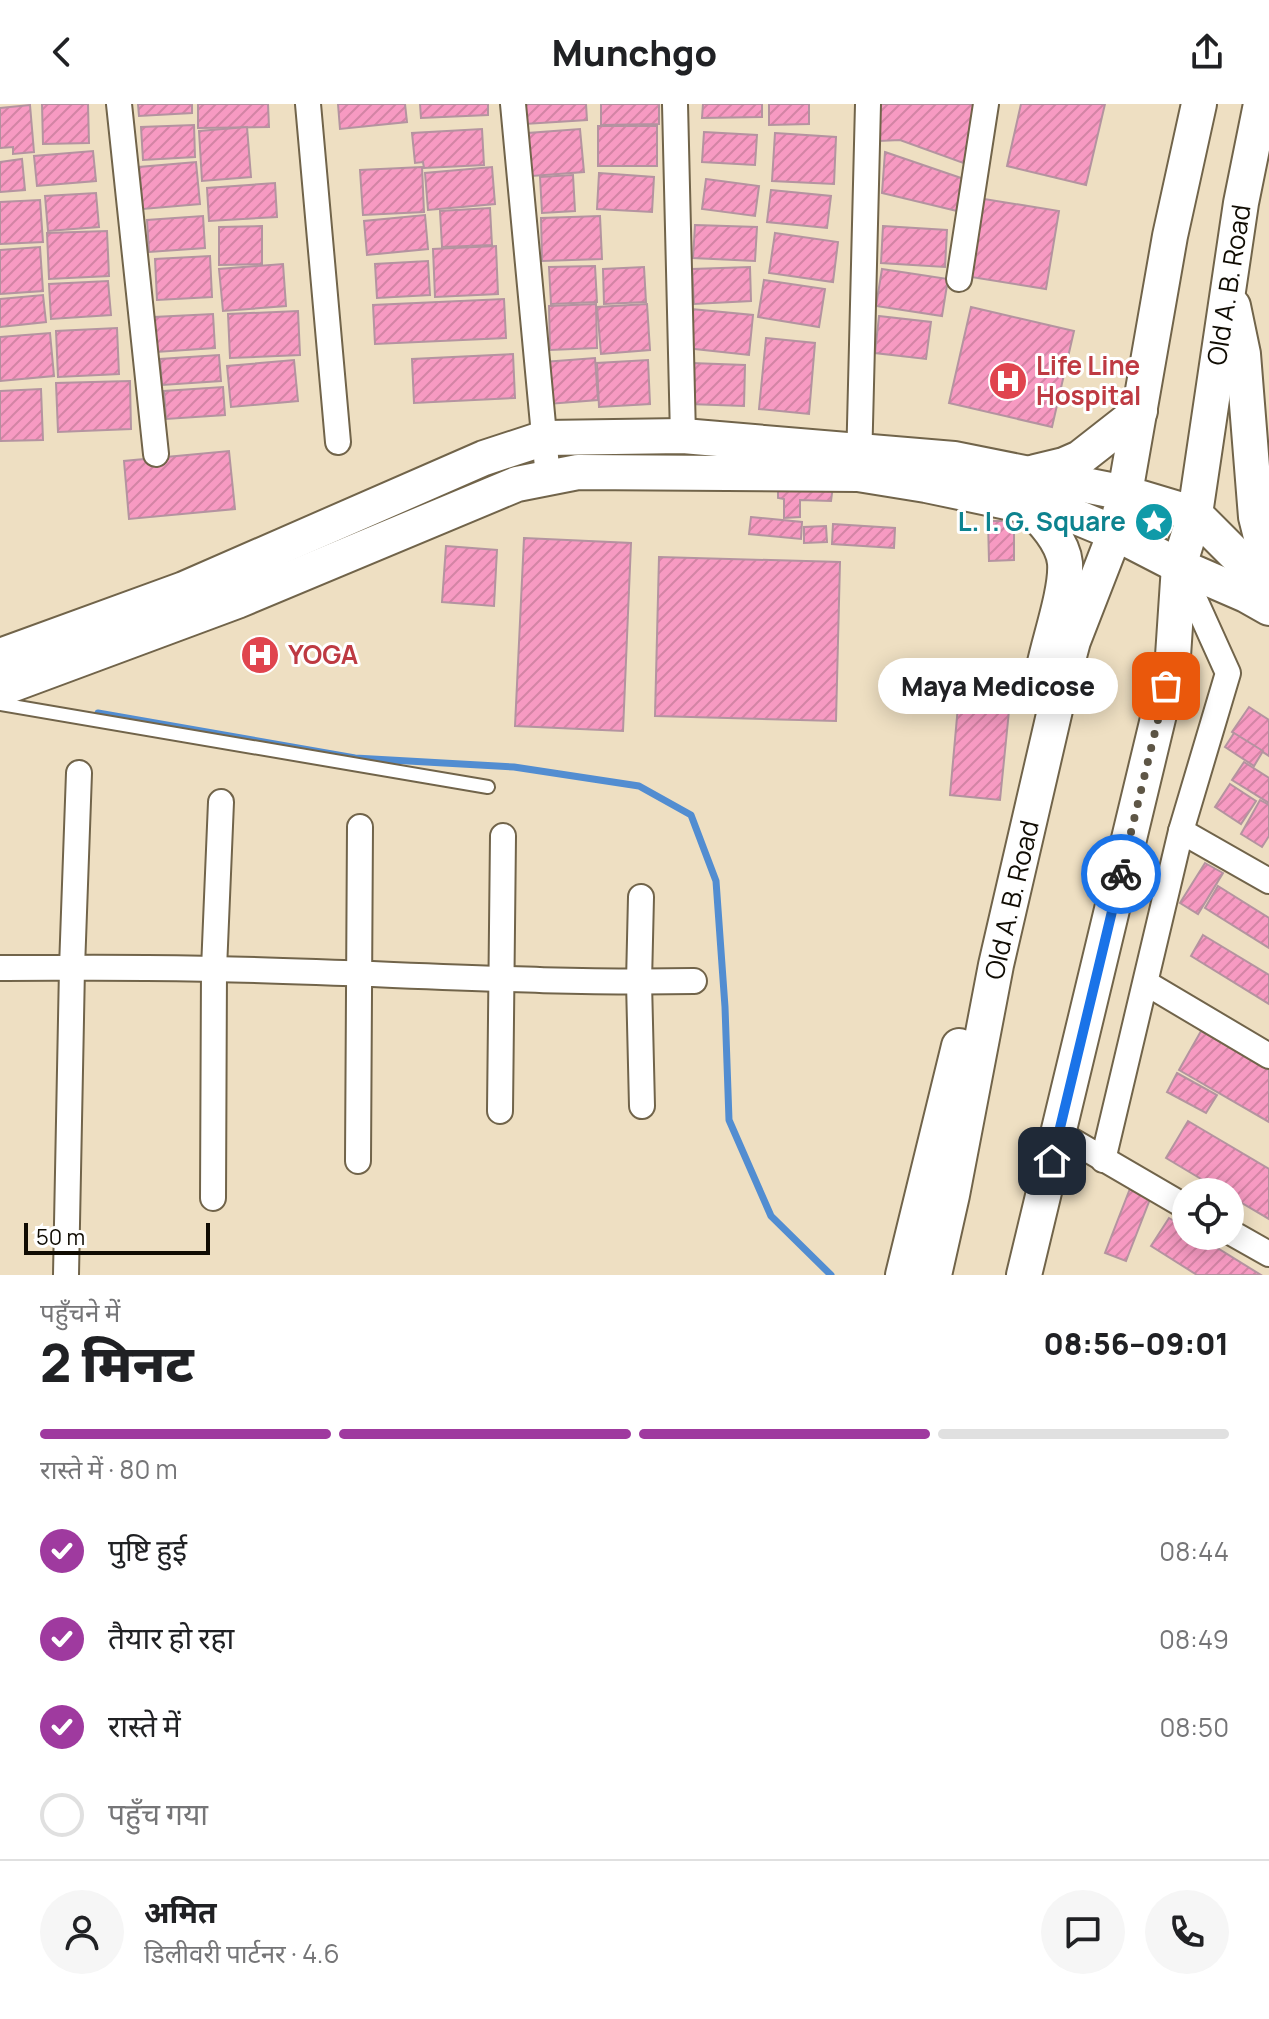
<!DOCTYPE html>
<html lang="hi">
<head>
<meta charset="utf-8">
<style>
	:root { --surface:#fff; --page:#f6f6f6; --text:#202124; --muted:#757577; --line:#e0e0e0; --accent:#9f3a9f }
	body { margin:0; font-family:Manrope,"Noto Sans Devanagari",sans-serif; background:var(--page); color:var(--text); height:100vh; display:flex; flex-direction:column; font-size:30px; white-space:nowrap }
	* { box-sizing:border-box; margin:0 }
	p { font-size:26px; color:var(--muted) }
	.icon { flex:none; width:44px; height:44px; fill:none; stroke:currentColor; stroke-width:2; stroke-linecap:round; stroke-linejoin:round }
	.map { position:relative; height:1171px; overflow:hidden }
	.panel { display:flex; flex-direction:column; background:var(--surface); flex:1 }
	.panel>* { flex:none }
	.tools { position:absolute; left:1172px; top:1074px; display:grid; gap:16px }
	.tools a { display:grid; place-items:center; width:72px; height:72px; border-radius:50%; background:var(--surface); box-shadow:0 4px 20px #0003; font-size:40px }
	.scale { position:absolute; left:24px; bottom:20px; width:186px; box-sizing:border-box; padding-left:8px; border:4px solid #100c03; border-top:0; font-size:22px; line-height:28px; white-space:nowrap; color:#100c03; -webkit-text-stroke:6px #fff; paint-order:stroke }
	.pin { position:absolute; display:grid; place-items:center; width:68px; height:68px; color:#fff; margin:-34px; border-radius:16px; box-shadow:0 4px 12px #0006 }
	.courier { position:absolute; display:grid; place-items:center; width:80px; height:80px; margin:-40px; border:6px solid #1a73e8; border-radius:50%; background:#fff; color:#222; box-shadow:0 2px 10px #0007 }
	.bubble { position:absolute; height:56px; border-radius:28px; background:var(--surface); box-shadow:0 4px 20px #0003; font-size:26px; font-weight:800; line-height:56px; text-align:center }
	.overview em { font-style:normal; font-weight:800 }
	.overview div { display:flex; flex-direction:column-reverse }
	.overview { display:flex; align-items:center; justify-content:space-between; height:136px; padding:0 40px }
	h1 { font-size:52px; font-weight:800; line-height:60px }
	.bar { display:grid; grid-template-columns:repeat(4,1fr); gap:12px 8px; align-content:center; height:96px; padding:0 40px }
	.bar i { height:10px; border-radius:6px; background:var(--line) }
	.bar .on { background:var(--accent) }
	.bar p { grid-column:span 4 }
	.line { display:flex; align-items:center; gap:20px; padding:0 40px; border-top:2px solid var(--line) }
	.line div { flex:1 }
	.round { display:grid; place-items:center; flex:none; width:84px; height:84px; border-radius:42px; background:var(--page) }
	ol { padding:0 40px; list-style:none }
	li { display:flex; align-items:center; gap:24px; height:88px }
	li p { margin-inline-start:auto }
	li .icon { padding:8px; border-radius:50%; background:var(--accent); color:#fff; stroke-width:4 }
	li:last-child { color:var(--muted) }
	li i { width:44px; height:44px; border:4px solid var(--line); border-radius:50% }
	header { display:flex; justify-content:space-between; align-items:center; height:104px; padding:0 40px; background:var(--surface); font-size:36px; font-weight:800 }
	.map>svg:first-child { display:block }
</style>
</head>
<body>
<header><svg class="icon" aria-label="back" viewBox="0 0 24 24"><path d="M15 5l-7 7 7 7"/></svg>Munchgo<svg class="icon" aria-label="share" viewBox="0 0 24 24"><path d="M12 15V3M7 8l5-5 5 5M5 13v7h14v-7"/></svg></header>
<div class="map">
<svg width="1269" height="1171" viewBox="0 0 1269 1171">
	<defs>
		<pattern id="building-hatch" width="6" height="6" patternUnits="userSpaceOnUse" patternTransform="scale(2)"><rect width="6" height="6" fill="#f79ac2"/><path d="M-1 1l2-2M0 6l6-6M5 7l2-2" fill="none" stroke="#d384a5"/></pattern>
	</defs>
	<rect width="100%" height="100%" fill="#eedfc2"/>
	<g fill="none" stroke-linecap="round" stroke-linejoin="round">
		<polyline stroke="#528dd1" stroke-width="7" points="98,609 355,654 514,663 639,682 691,711 716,777 725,903 729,1016 771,1112 831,1171"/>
	</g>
	<g fill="url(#building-hatch)" stroke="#b493a0" stroke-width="2">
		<polygon points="42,0 88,0 89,39 43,40"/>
		<polygon points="138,0 192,0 192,9 139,12"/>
		<polygon points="198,0 268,0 269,23 198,24"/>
		<polygon points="338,0 405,0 407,18 340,25"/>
		<polygon points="420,0 488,0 488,11 421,14"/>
		<polygon points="524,0 586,0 587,16 525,20"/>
		<polygon points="601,0 659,0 659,20 601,21"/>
		<polygon points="703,0 762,0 762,13 702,14"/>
		<polygon points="769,0 809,0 809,20 769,21"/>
		<polygon points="878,0 975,0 966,60 900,36 879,37"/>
		<polygon points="1021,0 1105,0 1086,81 1007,62"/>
		<polygon points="30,1 34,48 13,50 13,43 0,44 0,4"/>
		<polygon points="194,21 195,53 143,56 141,23"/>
		<rect x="598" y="22" width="59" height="40"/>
		<polygon points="247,23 251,73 202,77 199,27"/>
		<polygon points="482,25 484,61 424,64 423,58 415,59 412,29"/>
		<polygon points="580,25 584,68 532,72 528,29"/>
		<polygon points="704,28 757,31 755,61 702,58"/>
		<polygon points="775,29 836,33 834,80 772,77"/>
		<polygon points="93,47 96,77 37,82 34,52"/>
		<polygon points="885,48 964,75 961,108 882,89"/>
		<polygon points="22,55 25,86 0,88 0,58"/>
		<polygon points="196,58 200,100 143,105 139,63"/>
		<polygon points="422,63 424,108 363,111 360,66"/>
		<polygon points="492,63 495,100 428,106 425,69"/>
		<polygon points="599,69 654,73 652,108 597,105"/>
		<polygon points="573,71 575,107 542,109 540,73"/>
		<polygon points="706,75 759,82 755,112 702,105"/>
		<polygon points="275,79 277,113 209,117 207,84"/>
		<polygon points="771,86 831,92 827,124 767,118"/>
		<polygon points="96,89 99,123 48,127 45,92"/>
		<polygon points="978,94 1059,107 1046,185 965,172"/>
		<polygon points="40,96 43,138 0,140 0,98"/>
		<polygon points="490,104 492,141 442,143 440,107"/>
		<polygon points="425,111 428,145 367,151 364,117"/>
		<polygon points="203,112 205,144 149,148 147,116"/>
		<polygon points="600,112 602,155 542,157 541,114"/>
		<polygon points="695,121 757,123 755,157 693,154"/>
		<polygon points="262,122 262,160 219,161 219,123"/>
		<polygon points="883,122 947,126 945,163 881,159"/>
		<polygon points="107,127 109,172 49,175 47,129"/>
		<polygon points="775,129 838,138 833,178 769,169"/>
		<polygon points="496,142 498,190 435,193 433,145"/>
		<polygon points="40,143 43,187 0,190 0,146"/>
		<polygon points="210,152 212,193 157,196 155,155"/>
		<polygon points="428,157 430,191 377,194 375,160"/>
		<polygon points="283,160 286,202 223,207 219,165"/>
		<polygon points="595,162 597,198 551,200 549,163"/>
		<polygon points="644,163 646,198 604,200 603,165"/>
		<polygon points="750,163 751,197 694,200 692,165"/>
		<polygon points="882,165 948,175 942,212 876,202"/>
		<polygon points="764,176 825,185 819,223 758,213"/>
		<polygon points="108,177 111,211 51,215 49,180"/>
		<polygon points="43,191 46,218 0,223 0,195"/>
		<polygon points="504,195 506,234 375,240 373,201"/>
		<polygon points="596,200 597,244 550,246 549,202"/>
		<polygon points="647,200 650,246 601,250 597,203"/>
		<polygon points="971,203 1074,227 1052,323 949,299"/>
		<polygon points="691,205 753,211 749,251 686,244"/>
		<polygon points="298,207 300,251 230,254 228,210"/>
		<polygon points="213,210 215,244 156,248 154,213"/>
		<polygon points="879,212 931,218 926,255 875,249"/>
		<polygon points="117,224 119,270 58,273 56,227"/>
		<polygon points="50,229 54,272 0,277 0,233"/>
		<polygon points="766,234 815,239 809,310 759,305"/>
		<polygon points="513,250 515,294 414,299 412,255"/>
		<polygon points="219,251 221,277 162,281 160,255"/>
		<polygon points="595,254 598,296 548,300 544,258"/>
		<polygon points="294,256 298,297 231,303 227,262"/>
		<polygon points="648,256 650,300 599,303 597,259"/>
		<polygon points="691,259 745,261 744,302 689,300"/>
		<polygon points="130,277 131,325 58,328 56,279"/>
		<polygon points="223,283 225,311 166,315 164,287"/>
		<polygon points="41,285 43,336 0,337 0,287"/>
		<polygon points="229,347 235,405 129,415 124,357"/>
		<polygon points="778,379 833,382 831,397 800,396 800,413 784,414 784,395 778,394"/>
		<polygon points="751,413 802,418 801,435 749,430"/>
		<polygon points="988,417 1014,417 1014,456 989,457"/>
		<polygon points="833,420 895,424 894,444 832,440"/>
		<polygon points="826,422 827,438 804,439 804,423"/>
		<polygon points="524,434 631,439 623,627 515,622"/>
		<polygon points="446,442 497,446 494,502 442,498"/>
		<polygon points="659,453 840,458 836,617 655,612"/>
		<polygon points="958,602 1009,607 1000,696 950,691"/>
		<polygon points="1249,603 1269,616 1269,652 1232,628"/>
		<polygon points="1234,629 1263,647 1254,662 1225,643"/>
		<polygon points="1244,658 1269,674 1269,699 1232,676"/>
		<polygon points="1230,680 1256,697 1241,720 1215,703"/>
		<polygon points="1260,696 1269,701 1269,732 1262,743 1241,730"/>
		<polygon points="1205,759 1223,769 1198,810 1180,799"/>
		<polygon points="1218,782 1269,814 1269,844 1205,804"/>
		<polygon points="1203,831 1269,871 1269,900 1191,852"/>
		<polygon points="1201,927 1269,966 1269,1018 1179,966"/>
		<polygon points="1177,969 1217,991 1206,1009 1167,988"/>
		<polygon points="1188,1017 1269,1065 1269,1115 1230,1092 1230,1088 1223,1088 1166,1054"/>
		<polygon points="1131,1082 1152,1090 1126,1157 1105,1149"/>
		<polygon points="1169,1114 1186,1124 1186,1132 1198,1132 1261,1171 1197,1171 1151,1142"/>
	</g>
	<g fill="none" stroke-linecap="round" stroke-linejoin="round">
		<g stroke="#71644a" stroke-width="16">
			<polyline id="lane" points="0,600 488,683"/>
		</g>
		<g stroke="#71644a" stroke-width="28">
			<g id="street">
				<polyline points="119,0 156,350"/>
				<polyline points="308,0 338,338"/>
				<polyline points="513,0 548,374"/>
				<polyline points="675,0 683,332"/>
				<polyline points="959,175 986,0"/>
				<polyline points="859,361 868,0"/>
				<polyline points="1181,727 1269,777"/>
				<polyline points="641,793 639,878 642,1002"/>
				<path d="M 0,864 C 71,864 142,863 213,865 C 373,868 534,880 694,877"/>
				<polyline points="1146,879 1269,952"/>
				<polyline points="500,1007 503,732"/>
				<polyline points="1059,1029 1186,1103"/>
				<polyline points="1103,1056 1181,727 1228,569 1181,465"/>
				<polyline points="358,1057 360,723"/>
				<polyline points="213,1094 214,865 221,698"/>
				<polyline points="1230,1128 1269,1150"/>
				<polyline points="66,1171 72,864 79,669"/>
			</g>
		</g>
		<g stroke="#71644a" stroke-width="38">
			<g id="secondary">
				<polyline points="1261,0 1241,99 1195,410 1247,462 1269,476"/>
				<polyline points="1233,202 1243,250 1256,413 1269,465"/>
				<polyline points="1035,368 1064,361 1080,354 1140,307"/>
				<path d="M 1028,403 C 1043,416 1063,438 1065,459 C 1067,486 1050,534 1044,563"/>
				<polyline points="0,552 184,485 484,354 545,334 683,332 954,355 1125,389 1195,410 1179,462 1115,429 1125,389 1170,132 1199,0"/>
				<polyline points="0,585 237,497 517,380 578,368 858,370 926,381 1074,412 1115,429 1073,537 1058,593 996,861 952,1091 934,1171"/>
				<polyline points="903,1171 959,942"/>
				<polyline points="1024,1171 1173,552 1179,462 1246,491 1269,504"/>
			</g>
		</g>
		<use href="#lane" stroke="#fff" stroke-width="12"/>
		<use href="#street" stroke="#fff" stroke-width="24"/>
		<use href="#secondary" stroke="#fff" stroke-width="34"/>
	</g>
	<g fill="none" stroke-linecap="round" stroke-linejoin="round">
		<polyline stroke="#5e5646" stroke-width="8" stroke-dasharray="0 14.4" points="1121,770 1166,582"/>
		<polyline stroke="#1a73e8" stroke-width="10" points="1052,1057 1121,770"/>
	</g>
	<defs>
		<g id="hospital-disc" transform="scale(2)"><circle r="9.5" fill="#e0444e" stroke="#fff"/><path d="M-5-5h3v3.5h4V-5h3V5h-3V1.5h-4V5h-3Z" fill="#fff"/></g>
		<g id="sight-disc" transform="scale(2)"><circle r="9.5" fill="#0f9aa8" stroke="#fff"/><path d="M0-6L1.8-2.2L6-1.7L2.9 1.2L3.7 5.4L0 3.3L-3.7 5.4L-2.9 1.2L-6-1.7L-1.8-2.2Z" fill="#fff"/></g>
	</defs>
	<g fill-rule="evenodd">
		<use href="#hospital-disc" x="1008" y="277"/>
		<use href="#sight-disc" x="1154" y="418"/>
		<use href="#hospital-disc" x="260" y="551"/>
	</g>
	<g text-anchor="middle" stroke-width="6" stroke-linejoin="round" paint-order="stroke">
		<g font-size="26" fill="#100c03" stroke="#fff">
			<text transform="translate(1229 181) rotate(-81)" y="9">Old A. B. Road</text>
			<text transform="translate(1012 796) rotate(-77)" y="9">Old A. B. Road</text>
		</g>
		<g font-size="26" font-weight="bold" fill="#be3a42" stroke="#fff" text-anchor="start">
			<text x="1036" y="271">Life Line<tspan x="1036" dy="30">Hospital</tspan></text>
			<text x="288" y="560">YOGA</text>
		</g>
		<g font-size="26" font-weight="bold" fill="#0d838f" stroke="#fff" text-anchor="end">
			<text x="1126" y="427">L. I. G. Square</text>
		</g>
	</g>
</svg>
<div class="tools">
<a><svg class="icon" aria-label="locate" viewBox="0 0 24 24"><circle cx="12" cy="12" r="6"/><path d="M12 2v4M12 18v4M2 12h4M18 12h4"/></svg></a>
</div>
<div class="scale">50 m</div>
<div class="pin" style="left:1166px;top:582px;background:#ea580c"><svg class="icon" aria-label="bag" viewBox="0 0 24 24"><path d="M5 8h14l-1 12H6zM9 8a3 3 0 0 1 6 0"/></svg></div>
<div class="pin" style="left:1052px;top:1057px;background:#1f2937"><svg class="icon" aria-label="home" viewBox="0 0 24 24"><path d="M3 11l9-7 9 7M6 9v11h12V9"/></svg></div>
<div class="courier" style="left:1121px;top:770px"><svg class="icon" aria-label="bike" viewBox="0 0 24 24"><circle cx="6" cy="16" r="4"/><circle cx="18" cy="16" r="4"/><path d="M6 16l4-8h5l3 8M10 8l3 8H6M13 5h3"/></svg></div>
<div class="bubble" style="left:878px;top:554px;width:240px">Maya Medicose</div>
</div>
<section class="panel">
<div class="overview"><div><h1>2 मिनट</h1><p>पहुँचने में</p></div><em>08:56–09:01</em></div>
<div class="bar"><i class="on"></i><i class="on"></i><i class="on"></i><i></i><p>रास्ते में · 80 m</p></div>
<ol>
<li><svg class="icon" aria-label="check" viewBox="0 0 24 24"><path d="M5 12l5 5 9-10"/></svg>पुष्टि हुई<p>08:44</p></li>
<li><svg class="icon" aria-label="check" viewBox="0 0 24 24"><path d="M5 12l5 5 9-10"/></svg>तैयार हो रहा<p>08:49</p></li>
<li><svg class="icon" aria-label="check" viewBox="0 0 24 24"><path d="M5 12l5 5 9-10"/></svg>रास्ते में<p>08:50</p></li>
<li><i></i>पहुँच गया</li>
</ol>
<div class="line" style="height:144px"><a class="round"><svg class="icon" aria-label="person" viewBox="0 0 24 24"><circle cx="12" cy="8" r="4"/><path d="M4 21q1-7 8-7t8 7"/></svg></a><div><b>अमित</b><p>डिलीवरी पार्टनर · 4.6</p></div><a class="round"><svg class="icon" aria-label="chat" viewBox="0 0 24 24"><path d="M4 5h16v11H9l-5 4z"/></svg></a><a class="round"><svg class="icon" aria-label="phone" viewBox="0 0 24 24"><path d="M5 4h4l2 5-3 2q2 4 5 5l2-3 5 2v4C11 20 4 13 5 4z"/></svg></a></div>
</section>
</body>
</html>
